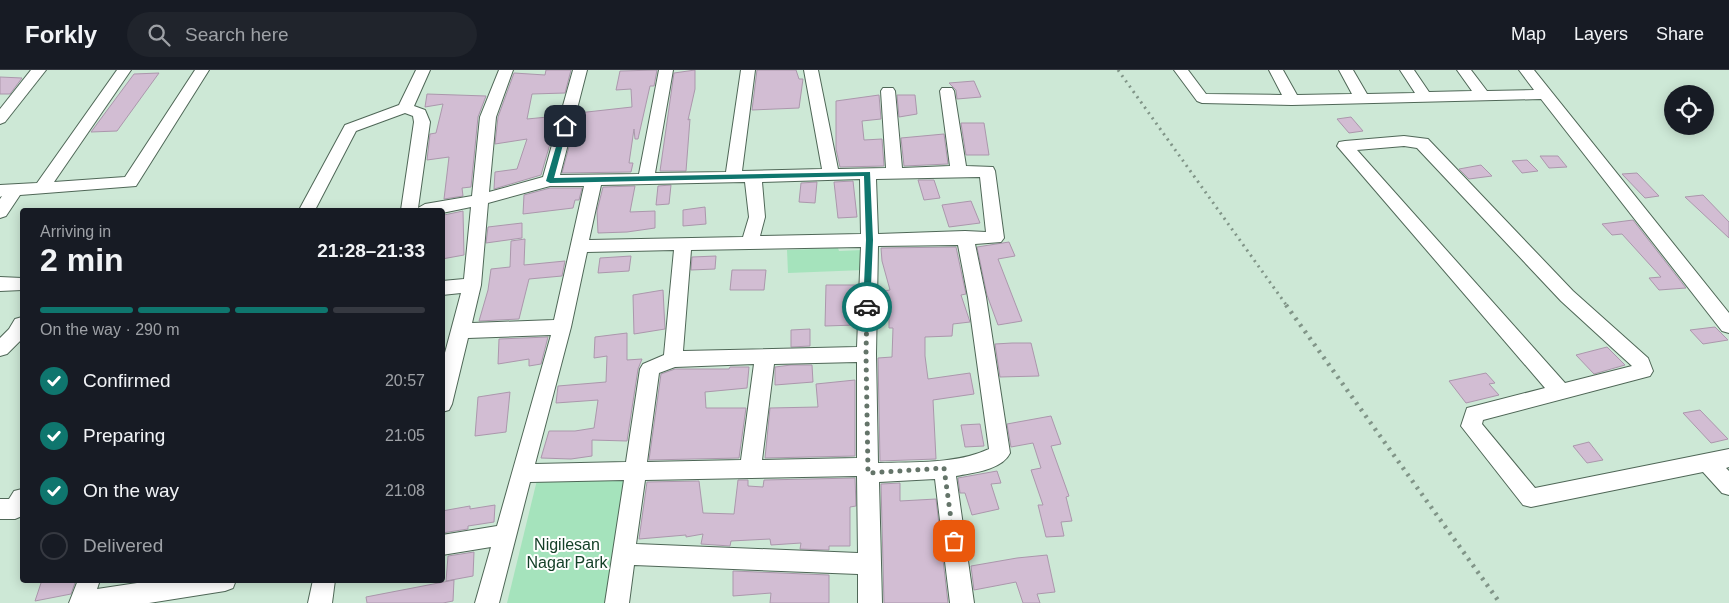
<!DOCTYPE html>
<html lang="en">
<head>
<meta charset="utf-8">
<style>
	:root { --surface:#171b24; --page:#20242c; --text:#f1f3f6; --muted:#9ea1a6; --line:#363941; --accent:#0f766e }
	body { margin:0; font-family:Helvetica,sans-serif; background:var(--page); color:var(--text); height:100vh; display:flex; flex-direction:column; font-size:19px; white-space:nowrap }
	* { box-sizing:border-box; margin:0 }
	p { font-size:16px; color:var(--muted) }
	.icon { flex:none; width:28px; height:28px; fill:none; stroke:currentColor; stroke-width:2; stroke-linecap:round; stroke-linejoin:round }
	.map { position:relative; flex:1; overflow:hidden }
	.details { position:absolute; left:20px; top:138px; width:425px; height:375px; display:flex; flex-direction:column; background:var(--surface); border-radius:5px; box-shadow:0 2px 12px #0003 }
	.details>* { flex:none }
	.tools { position:absolute; left:1664px; top:15px; display:grid; gap:10px }
	.tools a { display:grid; place-items:center; width:50px; height:50px; border-radius:50%; background:var(--surface); box-shadow:0 2px 12px #0003; font-size:25px }
	.pin { position:absolute; display:grid; place-items:center; width:42px; height:42px; color:#fff; margin:-21px; border-radius:10px; box-shadow:0 2px 8px #0006 }
	.courier { position:absolute; display:grid; place-items:center; width:50px; height:50px; margin:-25px; border:4px solid #0f766e; border-radius:50%; background:#fff; color:#222; box-shadow:0 1px 6px #0007 }
	.overview em { font-style:normal; font-weight:700 }
	.overview div { display:flex; flex-direction:column-reverse }
	.overview { display:flex; align-items:center; justify-content:space-between; height:85px; padding:0 20px }
	h1 { font-size:32px; font-weight:700; line-height:38px }
	.bar { display:grid; grid-template-columns:repeat(4,1fr); gap:8px 5px; align-content:center; height:60px; padding:0 20px }
	.bar i { height:6px; border-radius:4px; background:var(--line) }
	.bar .on { background:var(--accent) }
	.bar p { grid-column:span 4 }
	ol { padding:0 20px; list-style:none }
	li { display:flex; align-items:center; gap:15px; height:55px }
	li p { margin-inline-start:auto }
	li .icon { padding:5px; border-radius:50%; background:var(--accent); color:#fff; stroke-width:4 }
	li:last-child { color:var(--muted) }
	li i { width:28px; height:28px; border:2px solid var(--line); border-radius:50% }
	header { display:flex; align-items:center; gap:30px; box-sizing:border-box; height:70px; padding:0 25px; background:var(--surface); border-bottom:1px solid var(--line) }
	header strong { font-size:24px }
	nav { display:flex; gap:28px; margin-inline-start:auto; font-size:18px }
	.search { width:350px; height:45px; background:var(--page); display:flex; align-items:center; gap:12px; box-sizing:border-box; padding:0 18px; border-radius:28px; color:var(--muted); font-size:19px }
	.map>svg:first-child { display:block }
</style>
</head>
<body>
<header>
<strong>Forkly</strong>
<div class="search"><svg class="icon" aria-label="search" viewBox="0 0 24 24"><circle cx="10" cy="10" r="6"/><path d="M15 15l6 6"/></svg>Search here</div>
<nav><a>Map</a><a>Layers</a><a>Share</a></nav>
</header>
<div class="map">
<svg width="1729" height="533" viewBox="0 0 1729 533">
	<rect width="100%" height="100%" fill="#cde8d6"/>
	<g fill="#a5e3bc">
		<polygon points="838,178 839,181 862,180 864,200 788,203 787,180"/>
		<polygon points="629,405 607,533 507,533 538,406"/>
	</g>
	<g fill="#d2bdd3" stroke="#ab97ac">
		<polygon points="546,0 571,0 565,23 532,24 527,49 558,46 541,105 494,119 495,102 517,99 527,69 495,74 498,47 514,3 545,5"/>
		<polygon points="657,0 654,16 650,16 638,69 635,69 634,59 629,93 633,93 631,102 562,103 578,43 632,37 631,19 616,20 620,1"/>
		<polygon points="695,0 695,19 688,50 690,49 686,101 660,101 674,3"/>
		<polygon points="757,0 796,0 799,9 803,9 799,38 752,40"/>
		<polygon points="159,3 117,61 91,62 134,4"/>
		<polygon points="0,7 22,8 10,24 0,24"/>
		<polygon points="974,11 981,27 957,29 956,20 949,13"/>
		<polygon points="427,24 486,26 478,47 471,117 462,118 463,126 444,129 449,87 427,90 430,64 436,63 443,34 425,37"/>
		<polygon points="879,25 881,49 862,51 864,70 882,69 884,96 840,97 836,79 836,31"/>
		<polygon points="897,25 915,25 917,44 899,47"/>
		<polygon points="1351,47 1363,61 1349,63 1337,49"/>
		<polygon points="961,53 984,53 989,85 966,85"/>
		<polygon points="944,64 948,94 904,96 901,68"/>
		<polygon points="1540,86 1558,86 1567,97 1549,98"/>
		<polygon points="1527,90 1538,101 1522,103 1512,91"/>
		<polygon points="1481,95 1492,106 1469,109 1459,99"/>
		<polygon points="1637,103 1659,126 1645,128 1622,104"/>
		<polygon points="918,110 934,110 940,128 924,130"/>
		<polygon points="853,111 857,147 838,148 834,112"/>
		<polygon points="817,112 815,133 799,132 801,113"/>
		<polygon points="671,115 669,134 656,135 658,116"/>
		<polygon points="635,116 630,142 655,141 655,158 627,162 598,163 597,141 603,117"/>
		<polygon points="550,118 582,118 579,130 575,130 573,138 523,144 524,125"/>
		<polygon points="1703,125 1729,152 1729,168 1685,127"/>
		<polygon points="971,131 980,153 949,157 942,135"/>
		<polygon points="705,137 706,154 683,156 683,140"/>
		<polygon points="463,141 464,185 442,189 444,145"/>
		<polygon points="1633,150 1686,218 1659,220 1649,208 1661,207 1622,164 1612,165 1602,154"/>
		<polygon points="522,153 522,168 486,173 488,157"/>
		<polygon points="525,169 524,195 565,191 562,206 529,209 519,249 479,251 488,220 491,199 510,197 511,171"/>
		<polygon points="1009,172 1015,186 998,189 1022,251 998,255 987,225 977,177"/>
		<polygon points="956,177 966,224 961,225 970,252 953,254 952,266 925,267 925,286 928,309 970,303 974,324 933,330 936,389 880,391 878,288 892,287 893,258 889,258 889,245 886,245 884,221 890,220 882,191 881,178"/>
		<polygon points="631,186 629,201 598,203 600,188"/>
		<polygon points="716,186 715,199 691,200 692,187"/>
		<polygon points="732,200 766,200 764,220 730,220"/>
		<polygon points="826,215 857,215 856,255 825,256"/>
		<polygon points="663,220 665,259 634,264 633,225"/>
		<polygon points="1715,257 1728,270 1703,274 1690,260"/>
		<polygon points="810,259 810,276 791,277 791,260"/>
		<polygon points="627,263 627,290 642,289 638,299 627,371 592,370 592,386 571,389 541,388 549,361 575,361 594,358 598,330 556,333 558,316 606,312 607,286 594,288 595,267"/>
		<polygon points="548,267 541,294 529,296 529,289 498,294 499,269"/>
		<polygon points="1012,273 1031,273 1039,306 1000,307 995,274"/>
		<polygon points="1607,277 1625,295 1594,304 1576,285"/>
		<polygon points="791,295 812,295 813,312 775,315 775,297"/>
		<polygon points="730,297 749,297 747,318 705,322 706,338 746,338 739,388 649,390 661,304 675,299 729,299"/>
		<polygon points="1486,303 1495,313 1489,314 1499,325 1466,333 1449,311"/>
		<polygon points="855,310 855,386 765,388 770,338 818,337 816,314"/>
		<polygon points="510,322 506,362 475,366 478,327"/>
		<polygon points="1700,340 1728,369 1711,373 1683,343"/>
		<polygon points="1051,346 1061,374 1051,376 1069,426 1066,427 1072,451 1061,452 1064,466 1046,467 1038,435 1043,435 1031,400 1041,398 1033,373 1011,377 1007,354"/>
		<polygon points="980,354 984,376 965,377 961,355"/>
		<polygon points="1589,372 1603,390 1587,393 1573,376"/>
		<polygon points="997,401 1001,413 991,414 999,439 972,445 965,423 960,423 958,408"/>
		<polygon points="855,408 856,436 850,437 850,476 829,476 829,480 800,479 801,473 771,475 770,469 731,471 730,476 701,474 703,464 686,467 686,465 639,469 647,412 699,411 703,443 734,444 738,410 748,410 748,416 763,417 764,410"/>
		<polygon points="900,413 900,431 936,429 948,533 884,533 881,414"/>
		<polygon points="495,435 494,452 468,456 468,459 442,463 442,441 470,436 470,439"/>
		<polygon points="474,482 473,506 446,511 448,486"/>
		<polygon points="1047,485 1055,522 1037,524 1040,533 1023,533 1016,512 974,520 971,496 1017,488"/>
		<polygon points="733,501 829,505 829,533 770,533 771,523 733,526"/>
		<polygon points="42,510 76,510 71,524 35,531"/>
		<polygon points="454,510 453,531 443,533 367,533 366,527"/>
	</g>
	<g fill="none" stroke-linecap="round" stroke-linejoin="round">
		<g stroke="#4f6757" stroke-width="2">
			<g id="minor">
				<polygon points="31,0 46,0 5,52 0,54 0,39"/>
				<polygon points="117,0 131,0 54,112 125,107 195,0 209,0 136,116 20,125 6,146 0,148 0,129 2,126 0,127 0,115 37,113"/>
				<path d="M 416,0 L 430,0 L 414,36 L 425,40 L 430,52 L 418,138 L 425,134 L 472,126 L 480,47 L 499,0 L 513,0 L 496,47 L 489,122 L 543,107 L 573,0 L 587,0 L 560,105 L 639,104 L 659,0 L 673,0 L 655,103 L 726,102 L 741,0 L 755,0 L 742,101 L 822,99 L 804,0 L 818,0 L 838,99 L 886,98 L 881,21 L 883,18 L 893,18 L 895,21 L 902,98 L 950,96 L 940,21 L 942,18 L 952,18 L 954,21 L 966,96 L 993,97 L 995,101 L 1004,168 L 1001,172 L 975,174 L 986,227 L 1010,383 C 1002,400 972,403 956,406 L 974,533 L 950,533 L 935,409 L 879,412 L 882,533 L 858,533 L 858,504 L 634,495 L 629,533 L 605,533 L 624,410 L 530,412 L 499,533 L 475,533 L 491,477 L 442,485 L 442,465 L 497,456 L 551,265 L 468,268 L 452,334 L 449,340 L 442,342 L 442,294 L 461,223 L 442,225 L 442,211 L 464,209 L 471,137 L 442,143 L 442,140 L 401,140 L 414,52 L 413,46 L 405,43 L 356,61 L 315,140 L 299,140 L 345,55 L 399,35 ZM 980,107 L 986,162 L 965,161 L 878,164 L 876,109 ZM 860,109 L 861,164 L 760,166 L 765,147 L 762,112 ZM 745,112 L 749,147 L 743,167 L 589,170 L 601,115 ZM 550,116 L 584,116 L 554,250 L 472,253 L 481,215 L 488,133 ZM 958,175 L 968,227 L 989,379 C 958,394 913,392 878,393 L 876,284 L 878,176 ZM 861,177 L 857,277 L 683,281 L 691,180 ZM 674,180 L 664,285 L 643,294 L 640,299 L 626,392 L 535,394 L 571,257 L 587,182 ZM 857,292 L 857,388 L 762,390 L 774,294 ZM 754,294 L 741,390 L 647,392 L 659,303 L 675,297 ZM 857,406 L 858,483 L 636,474 L 645,410 Z"/>
				<polygon points="1174,0 1188,0 1206,24 1282,25 1269,0 1283,0 1297,25 1352,24 1339,0 1353,0 1367,24 1415,23 1400,0 1414,0 1429,22 1472,21 1457,0 1471,0 1487,21 1534,20 1519,0 1534,0 1729,243 1729,263 1722,261 1541,29 1292,35 1202,33 1197,31"/>
				<path d="M 1404,66 L 1428,69 L 1573,221 L 1648,288 L 1653,301 L 1650,306 L 1483,350 L 1482,354 L 1535,418 L 1729,379 L 1729,397 L 1726,398 L 1729,401 L 1729,425 L 1722,423 L 1703,402 L 1531,437 L 1523,435 L 1461,356 L 1467,338 L 1545,318 L 1337,76 L 1339,72 L 1345,71 ZM 1404,76 L 1417,78 L 1561,231 L 1632,296 L 1565,313 L 1357,80 Z"/>
				<polygon points="0,207 22,208 22,220 0,221"/>
				<polygon points="22,247 22,269 7,284 0,286 0,268 9,259 15,249"/>
				<polygon points="22,419 22,446 15,449 0,449 0,429 9,429 14,421"/>
				<polygon points="78,510 100,510 97,519 157,510 236,510 233,518 225,521 149,533 69,533"/>
				<polygon points="313,510 335,510 332,533 308,533"/>
			</g>
		</g>
		<use href="#minor" fill="#fff" fill-rule="evenodd"/>
		<polyline stroke="#819588" stroke-width="3" stroke-dasharray="2 4.5" stroke-linecap="butt" points="1118,0 1287,236"/>
		<polyline stroke="#819588" stroke-width="4.5" stroke-dasharray="2.5 5.5" stroke-linecap="butt" points="1286,235 1500,533"/>
	</g>
	<polygon fill="#0f766e" points="565,53 568,56 554,108 870,102 873,170 870,239 865,239 863,237 866,170 864,106 550,113 546,111 562,56"/>
	<g fill="none" stroke-linecap="round" stroke-linejoin="round">
		<polyline stroke="#647469" stroke-width="5" stroke-dasharray="0 9" points="867,237 866,284 868,403 944,398 954,471"/>
	</g>
	<g text-anchor="middle" stroke-width="4" stroke-linejoin="round" paint-order="stroke">
		<g font-size="16" fill="#144028" stroke="#fff">
			<text x="567" y="480">Nigilesan<tspan x="567" dy="18">Nagar Park</tspan></text>
		</g>
	</g>
</svg>
<div class="tools">
<a><svg class="icon" aria-label="locate" viewBox="0 0 24 24"><circle cx="12" cy="12" r="6"/><path d="M12 2v4M12 18v4M2 12h4M18 12h4"/></svg></a>
</div>
<div class="pin" style="left:954px;top:471px;background:#ea580c"><svg class="icon" aria-label="bag" viewBox="0 0 24 24"><path d="M5 8h14l-1 12H6zM9 8a3 3 0 0 1 6 0"/></svg></div>
<div class="pin" style="left:565px;top:56px;background:#1f2937"><svg class="icon" aria-label="home" viewBox="0 0 24 24"><path d="M3 11l9-7 9 7M6 9v11h12V9"/></svg></div>
<div class="courier" style="left:867px;top:237px"><svg class="icon" aria-label="car" viewBox="0 0 24 24"><path d="M5 17H2v-5l4-1 3-4h7l3 4 3 1v5h-3M9 17h6M6 11h13"/><circle cx="7" cy="17" r="2"/><circle cx="17" cy="17" r="2"/></svg></div>
<section class="details">
<div class="overview"><div><h1>2 min</h1><p>Arriving in</p></div><em>21:28–21:33</em></div>
<div class="bar"><i class="on"></i><i class="on"></i><i class="on"></i><i></i><p>On the way · 290 m</p></div>
<ol>
<li><svg class="icon" aria-label="check" viewBox="0 0 24 24"><path d="M5 12l5 5 9-10"/></svg>Confirmed<p>20:57</p></li>
<li><svg class="icon" aria-label="check" viewBox="0 0 24 24"><path d="M5 12l5 5 9-10"/></svg>Preparing<p>21:05</p></li>
<li><svg class="icon" aria-label="check" viewBox="0 0 24 24"><path d="M5 12l5 5 9-10"/></svg>On the way<p>21:08</p></li>
<li><i></i>Delivered</li>
</ol>
</section>
</div>
</body>
</html>
